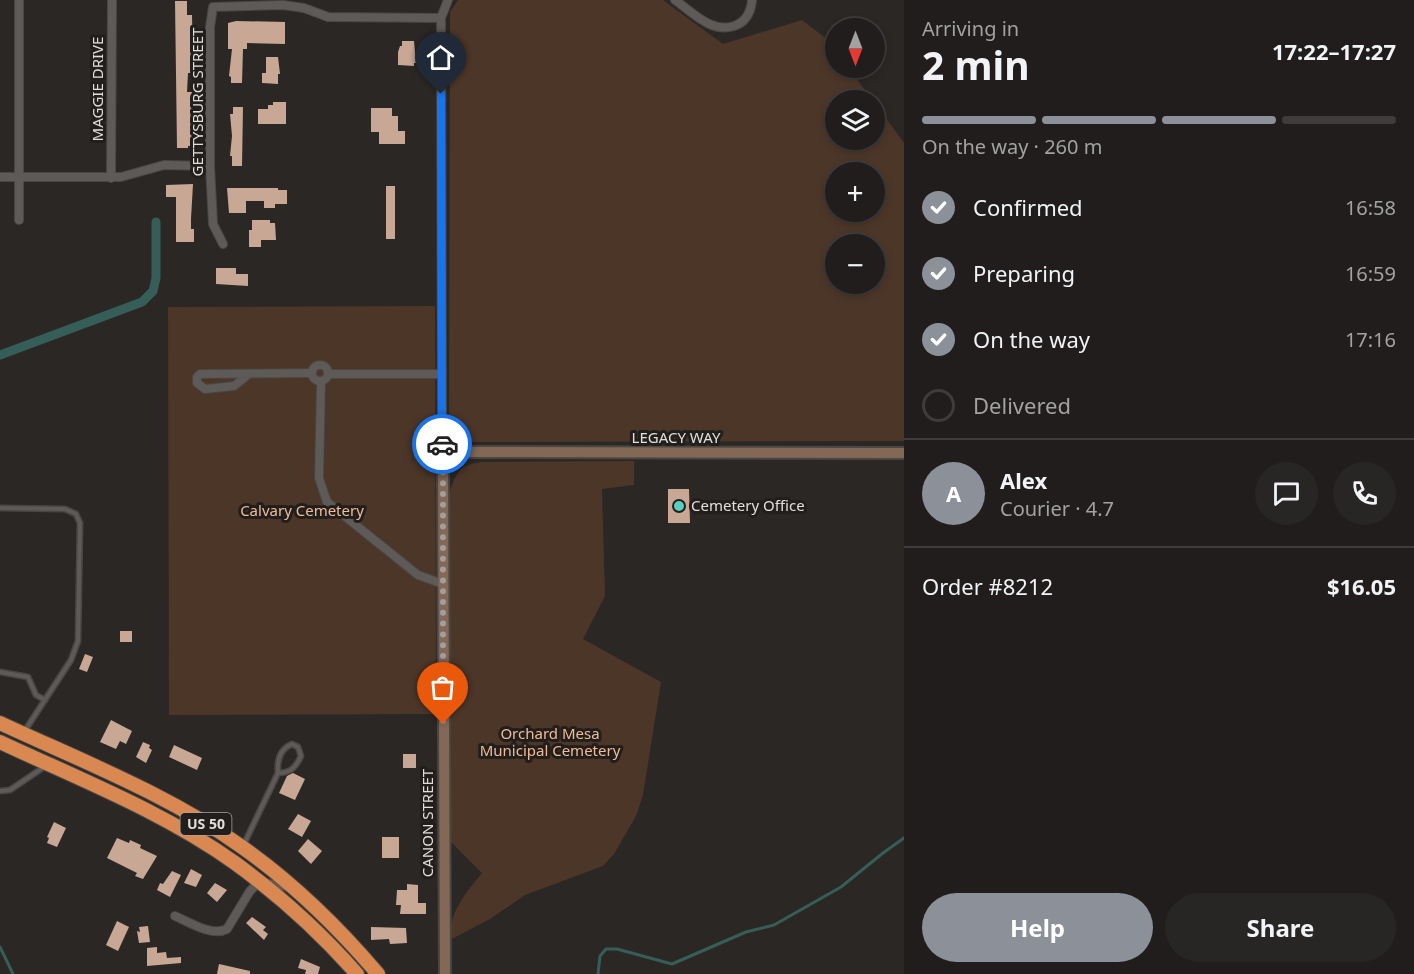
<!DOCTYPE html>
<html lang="en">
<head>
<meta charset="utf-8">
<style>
	:root { --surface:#201d1c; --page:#282625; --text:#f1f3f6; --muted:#a2a2a3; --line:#3d3b3b; --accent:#8c9099 }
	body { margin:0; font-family:"Noto Sans",sans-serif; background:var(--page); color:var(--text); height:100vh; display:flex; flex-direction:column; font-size:22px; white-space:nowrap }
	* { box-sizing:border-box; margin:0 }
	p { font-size:20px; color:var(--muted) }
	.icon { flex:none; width:33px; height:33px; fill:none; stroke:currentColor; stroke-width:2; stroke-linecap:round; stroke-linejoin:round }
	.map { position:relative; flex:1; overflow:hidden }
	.details { display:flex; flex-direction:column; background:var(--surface); width:510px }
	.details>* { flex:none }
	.needle { width:39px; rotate:180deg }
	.tools { position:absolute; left:825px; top:18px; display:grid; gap:12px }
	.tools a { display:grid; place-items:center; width:60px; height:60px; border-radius:50%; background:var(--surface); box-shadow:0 3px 9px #0003,0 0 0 2px var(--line); font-size:30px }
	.pin { position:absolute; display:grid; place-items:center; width:51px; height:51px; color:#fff; margin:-62px -26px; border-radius:50% 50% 50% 0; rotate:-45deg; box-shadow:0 0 6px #0007 }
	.pin .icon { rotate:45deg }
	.courier { position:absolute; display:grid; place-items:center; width:60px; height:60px; margin:-30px; border:4px solid #1a73e8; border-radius:50%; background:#fff; color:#222; box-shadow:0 2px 8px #0007 }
	.head em { font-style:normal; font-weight:700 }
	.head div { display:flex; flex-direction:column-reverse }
	.head { display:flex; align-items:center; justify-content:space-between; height:102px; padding:0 18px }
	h1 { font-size:39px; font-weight:700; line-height:45px }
	.bar { display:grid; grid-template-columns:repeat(4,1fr); gap:9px 6px; align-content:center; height:72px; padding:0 18px }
	.bar i { height:8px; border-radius:4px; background:var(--line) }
	.bar .selected { background:var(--accent) }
	.bar p { grid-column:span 4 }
	.line { display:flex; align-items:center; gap:15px; padding:0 18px; border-top:2px solid var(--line) }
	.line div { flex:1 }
	.round { display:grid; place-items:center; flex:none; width:63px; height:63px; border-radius:32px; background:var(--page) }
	ol { padding:0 18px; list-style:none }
	li { display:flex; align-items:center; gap:18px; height:66px }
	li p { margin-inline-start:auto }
	li .icon { padding:6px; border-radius:50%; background:var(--accent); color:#fff; stroke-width:4 }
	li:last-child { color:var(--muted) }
	li i { width:33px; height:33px; border:3px solid var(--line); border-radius:50% }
	.primary-button { display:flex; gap:12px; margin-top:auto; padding:12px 18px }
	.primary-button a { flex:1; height:69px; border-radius:36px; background:var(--accent); color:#fff; font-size:24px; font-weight:700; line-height:69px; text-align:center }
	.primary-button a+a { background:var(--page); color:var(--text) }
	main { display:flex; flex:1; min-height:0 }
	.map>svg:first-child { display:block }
</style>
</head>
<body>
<main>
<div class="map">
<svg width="904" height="974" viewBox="0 0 904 974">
	<rect width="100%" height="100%" fill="#2b2725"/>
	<g fill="#4c3628" fill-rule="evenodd">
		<path d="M 458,0 L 663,0 L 723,44 L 802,20 L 832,43 L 835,48 L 836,68 L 849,68 L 872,100 L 836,100 L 836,140 L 874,140 L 875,103 L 904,143 L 904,441 L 467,442 L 449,424 L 450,12 ZM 836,172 L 874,172 L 874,212 L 836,212 ZM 836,244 L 874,244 L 874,284 L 836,284 Z"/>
		<polygon points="435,306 436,714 169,715 168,307"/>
		<path d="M 634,461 L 634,485 L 602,489 L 605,596 L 583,639 L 661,682 L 643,795 L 636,816 L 614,854 L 603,866 L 525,895 L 490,919 L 450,940 C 449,912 465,894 482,873 L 449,840 L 450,492 C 456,471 461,464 483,462 Z"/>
	</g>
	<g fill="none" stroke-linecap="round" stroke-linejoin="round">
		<g stroke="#365e58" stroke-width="3">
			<polyline points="0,947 13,974"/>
			<polyline points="598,974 600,956 606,949 617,949 672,964 746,932 774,925 841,887 883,853 904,838"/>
		</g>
		<polyline stroke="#365e58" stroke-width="9" points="0,355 142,302 153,291 156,278 156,222"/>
	</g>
	<g fill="#c8a895">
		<polygon points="175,1 187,1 187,15 192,15 193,65 193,73 188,73 187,92 194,92 195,146 188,146 188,148 177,148"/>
		<polygon points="236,21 285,22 285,44 247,43 247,49 243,49 242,83 231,83 231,77 229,76 232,49 228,49 228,23"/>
		<polygon points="402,41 414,41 416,63 414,63 414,66 398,65 398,52 400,46 402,46"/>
		<polygon points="266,57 278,57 280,74 278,74 278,84 262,83 262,73 266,73"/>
		<polygon points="273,102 286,102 286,124 258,124 258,109 268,109 268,105 273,105"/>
		<polygon points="233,107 243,107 242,166 232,166 232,156 230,156 232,136 230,114 233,114"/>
		<polygon points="371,108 392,108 392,116 398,116 398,131 405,131 405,144 379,144 379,132 371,132"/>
		<polygon points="193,184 191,219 191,229 194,229 194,242 176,242 176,197 166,197 166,185"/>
		<rect x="386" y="186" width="9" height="53"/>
		<polygon points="227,188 278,188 278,190 287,190 287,204 275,204 275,208 264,208 264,201 246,201 246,213 229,213"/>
		<polygon points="252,220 270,220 270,223 275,223 276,240 261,240 261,247 249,247 249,230 252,230"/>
		<polygon points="216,268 236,268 236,274 248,274 248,286 216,284"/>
		<polygon points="668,489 689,489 690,523 668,523"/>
		<rect x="120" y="631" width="12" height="11"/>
		<polygon points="85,654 93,657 87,672 79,669"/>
		<polygon points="111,720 132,731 126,744 120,741 116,749 100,742"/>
		<polygon points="143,742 150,745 149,748 152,750 146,763 136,757"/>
		<polygon points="174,745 202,758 197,770 169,757"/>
		<rect x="403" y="754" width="13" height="14"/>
		<polygon points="293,773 305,779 295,800 279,793 287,776"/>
		<polygon points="298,814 311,821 302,837 288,829"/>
		<polygon points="54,822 66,828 57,847 47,843 49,838 47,837"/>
		<rect x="382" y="837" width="17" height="21"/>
		<polygon points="117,838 129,843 130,840 141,845 140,848 157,856 143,879 135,876 137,873 107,858"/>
		<polygon points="308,839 322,851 311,864 298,851"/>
		<polygon points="191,869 202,875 196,887 184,883"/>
		<polygon points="172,871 181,875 170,897 157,890 160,883 163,884"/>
		<polygon points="215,883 227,890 217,902 207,893"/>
		<polygon points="407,884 418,885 418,903 426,903 426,914 400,914 401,905 396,905 397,890 407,890"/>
		<polygon points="252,917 266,927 263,930 268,934 264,940 246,923"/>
		<polygon points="117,921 129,927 118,951 106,945"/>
		<polygon points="148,926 150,942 139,943 137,931 140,932 139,927"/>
		<polygon points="371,927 406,928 407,943 390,944 389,939 371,940"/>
		<polygon points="157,947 157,953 166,952 167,958 181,957 181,963 147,966 147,948"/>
		<polygon points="301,959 320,967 318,974 305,974 306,970 298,968"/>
		<polygon points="219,964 250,971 250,974 217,974"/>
	</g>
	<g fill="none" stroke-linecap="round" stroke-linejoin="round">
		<g stroke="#494644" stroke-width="7">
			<g id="lane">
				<polyline points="0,508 65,509 76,514 80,523 78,641 71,660 24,732"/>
				<polyline points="0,672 28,677 36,695 45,700"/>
				<polyline points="0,791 10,790 44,767"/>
				<path d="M 244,844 L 278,773 C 277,761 280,749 292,744 L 298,747 L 301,756 C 296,767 291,773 278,773"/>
			</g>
		</g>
		<g stroke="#494644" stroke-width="10">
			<g id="street">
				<polyline points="19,0 19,220"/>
				<polyline points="448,0 441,18 442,444 450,458"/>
				<path d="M 675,0 C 693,13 711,33 734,26 C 746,22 751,12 752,0"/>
				<polyline points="0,177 121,177 164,165 210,166"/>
				<polyline points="111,178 112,0"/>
				<polyline points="223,244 213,224 210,166 210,27 213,7 283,5 304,8 328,17 441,18"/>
				<circle cx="320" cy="373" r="8"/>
				<polyline points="249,374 234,386 205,389 197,383 197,377 200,374 312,373"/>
				<polyline points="329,374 442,374"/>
				<polyline points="321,382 319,478 327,502 418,575 443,584"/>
				<path d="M 175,916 C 189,922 212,937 227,929 L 250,891 L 259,882 L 289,887"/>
			</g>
		</g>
		<g stroke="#494644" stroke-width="14">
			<polyline id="secondary" points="445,974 443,470 450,458 461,452 904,453"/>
		</g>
		<g stroke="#494644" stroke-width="16">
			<g id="highway">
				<path d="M 0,723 C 82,761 169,795 242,847 C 293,883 338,927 378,974"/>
				<path d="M 0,742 C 79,779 164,812 235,863 C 279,895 321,933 357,974"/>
			</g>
		</g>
		<use href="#lane" stroke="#5e5a58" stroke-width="4"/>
		<use href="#street" stroke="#5e5a58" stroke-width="8"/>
		<use href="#secondary" stroke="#836856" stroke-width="10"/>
		<use href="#highway" stroke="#d98852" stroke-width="14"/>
	</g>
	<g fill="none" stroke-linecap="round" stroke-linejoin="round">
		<polyline stroke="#a19e9d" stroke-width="6" stroke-dasharray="0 10.8" points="442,444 450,458 443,470 443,724"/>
		<polyline stroke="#1a73e8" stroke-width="8" points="441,94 442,444"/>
	</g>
	<circle fill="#59cebe" stroke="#211e1c" stroke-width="2" cx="679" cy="506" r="6"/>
	<g text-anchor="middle" stroke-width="6" stroke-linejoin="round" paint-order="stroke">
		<rect fill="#211e1c" stroke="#a7a4a3" stroke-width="1.5" x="180.5" y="813" width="51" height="22" rx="4.5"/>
		<g font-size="14" font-weight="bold" fill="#e1dedd">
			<text x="206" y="829">US 50</text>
		</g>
		<g font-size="15" fill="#e1dedd" stroke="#211e1c">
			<text transform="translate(98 89) rotate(-90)" y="5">MAGGIE DRIVE</text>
			<text transform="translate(198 102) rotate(-90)" y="5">GETTYSBURG STREET</text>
			<text x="676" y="443">LEGACY WAY</text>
			<text transform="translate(428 823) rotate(-90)" y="5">CANON STREET</text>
		</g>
		<g font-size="15" fill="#e1dedd" stroke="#211e1c" text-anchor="start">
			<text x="691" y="511">Cemetery Office</text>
		</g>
		<g font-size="15" fill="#f0bb99" stroke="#211e1c">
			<text x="302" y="516">Calvary Cemetery</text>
			<text x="550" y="739">Orchard Mesa<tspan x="550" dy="17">Municipal Cemetery</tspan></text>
		</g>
	</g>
</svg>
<div class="tools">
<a><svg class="needle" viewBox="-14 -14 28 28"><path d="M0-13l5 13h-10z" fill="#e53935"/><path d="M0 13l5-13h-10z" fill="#a2a2a3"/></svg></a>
<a><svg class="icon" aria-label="layers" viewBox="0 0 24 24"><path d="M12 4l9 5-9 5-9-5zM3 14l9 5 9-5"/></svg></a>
<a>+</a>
<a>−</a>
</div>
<div class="pin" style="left:443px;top:724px;background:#ea580c"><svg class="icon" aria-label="bag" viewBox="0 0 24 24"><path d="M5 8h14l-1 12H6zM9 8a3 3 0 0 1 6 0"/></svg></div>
<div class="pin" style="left:441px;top:94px;background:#1f2937"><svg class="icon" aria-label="home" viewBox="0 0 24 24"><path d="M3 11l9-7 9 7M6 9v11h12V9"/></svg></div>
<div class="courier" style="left:442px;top:444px"><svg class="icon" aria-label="car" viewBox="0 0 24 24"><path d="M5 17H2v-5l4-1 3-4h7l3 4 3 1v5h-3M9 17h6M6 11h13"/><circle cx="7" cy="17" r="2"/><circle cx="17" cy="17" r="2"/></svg></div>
</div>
<section class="details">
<div class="head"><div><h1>2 min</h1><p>Arriving in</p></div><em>17:22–17:27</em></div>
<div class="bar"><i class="selected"></i><i class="selected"></i><i class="selected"></i><i></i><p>On the way · 260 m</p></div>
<ol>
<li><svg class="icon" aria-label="check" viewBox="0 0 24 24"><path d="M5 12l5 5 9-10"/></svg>Confirmed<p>16:58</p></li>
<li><svg class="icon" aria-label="check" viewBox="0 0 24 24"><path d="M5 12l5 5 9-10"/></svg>Preparing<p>16:59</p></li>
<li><svg class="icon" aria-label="check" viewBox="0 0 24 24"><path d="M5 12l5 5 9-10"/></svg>On the way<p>17:16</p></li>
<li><i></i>Delivered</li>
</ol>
<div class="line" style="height:108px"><b class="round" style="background:var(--accent);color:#fff">A</b><div><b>Alex</b><p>Courier · 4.7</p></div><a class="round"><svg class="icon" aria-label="chat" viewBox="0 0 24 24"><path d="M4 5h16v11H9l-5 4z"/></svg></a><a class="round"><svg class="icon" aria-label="phone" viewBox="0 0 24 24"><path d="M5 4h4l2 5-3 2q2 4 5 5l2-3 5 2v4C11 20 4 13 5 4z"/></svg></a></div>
<div class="line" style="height:78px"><div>Order #8212</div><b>$16.05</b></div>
<div class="primary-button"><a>Help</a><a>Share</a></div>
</section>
</main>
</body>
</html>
